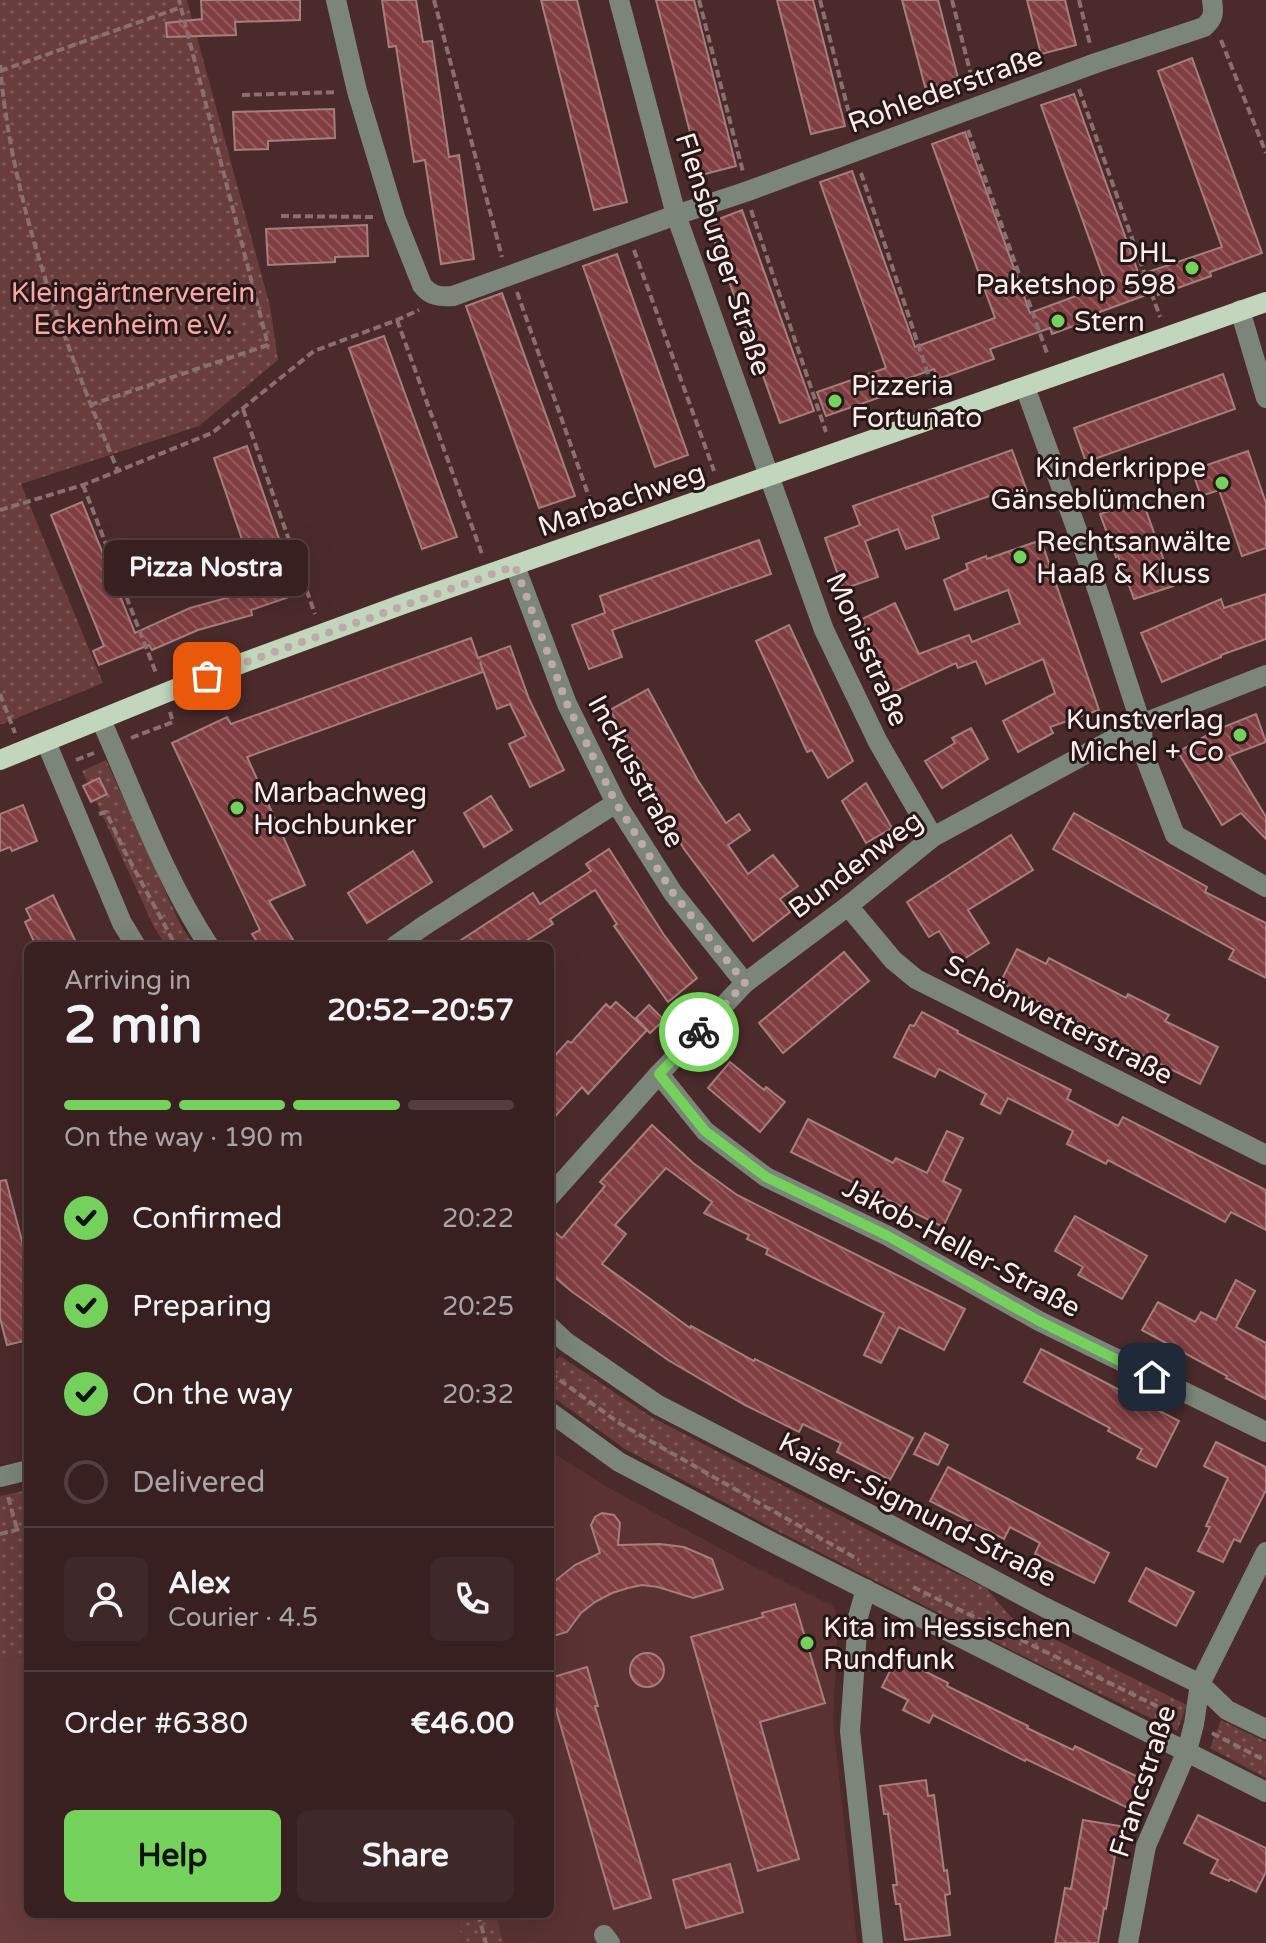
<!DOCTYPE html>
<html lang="en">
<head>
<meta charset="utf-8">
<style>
	:root { --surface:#382020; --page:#3f2829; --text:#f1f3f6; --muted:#aba3a5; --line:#523e3e; --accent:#74d25c }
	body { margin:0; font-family:"Varela Round",sans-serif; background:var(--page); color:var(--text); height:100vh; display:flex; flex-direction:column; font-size:30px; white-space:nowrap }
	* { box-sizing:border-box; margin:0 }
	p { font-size:26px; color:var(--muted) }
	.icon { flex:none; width:44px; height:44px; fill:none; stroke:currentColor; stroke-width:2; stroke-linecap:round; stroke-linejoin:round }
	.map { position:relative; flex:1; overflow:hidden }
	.side { position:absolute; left:24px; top:942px; width:530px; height:976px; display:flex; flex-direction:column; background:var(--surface); border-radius:12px; box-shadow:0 8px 32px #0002,0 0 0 2px var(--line) }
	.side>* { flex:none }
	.pin { position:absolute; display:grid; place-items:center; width:68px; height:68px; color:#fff; margin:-34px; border-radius:16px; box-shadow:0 4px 12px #0006 }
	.courier { position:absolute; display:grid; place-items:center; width:80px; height:80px; margin:-40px; border:6px solid #74d25c; border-radius:50%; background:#fff; color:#222; box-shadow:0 2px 10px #0007 }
	.bubble { position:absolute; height:56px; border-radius:12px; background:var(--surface); box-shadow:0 8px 32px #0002,0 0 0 2px var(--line); font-size:26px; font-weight:700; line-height:56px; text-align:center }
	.summary em { font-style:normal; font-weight:700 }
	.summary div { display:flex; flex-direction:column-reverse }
	.summary { display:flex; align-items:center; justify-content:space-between; height:136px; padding:0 40px }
	h1 { font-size:52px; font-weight:700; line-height:60px }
	.bar { display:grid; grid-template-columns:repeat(4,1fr); gap:12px 8px; align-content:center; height:96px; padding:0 40px }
	.bar i { height:10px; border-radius:6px; background:var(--line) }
	.bar .selected { background:var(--accent) }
	.bar p { grid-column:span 4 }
	.line { display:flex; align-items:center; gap:20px; padding:0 40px; border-top:2px solid var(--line) }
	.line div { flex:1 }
	.round { display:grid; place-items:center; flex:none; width:84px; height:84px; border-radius:12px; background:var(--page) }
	ol { padding:0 40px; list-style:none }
	li { display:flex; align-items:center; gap:24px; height:88px }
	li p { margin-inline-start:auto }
	li .icon { padding:8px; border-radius:50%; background:var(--accent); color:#111; stroke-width:4 }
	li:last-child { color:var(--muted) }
	li i { width:44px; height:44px; border:4px solid var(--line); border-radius:50% }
	.action { display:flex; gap:16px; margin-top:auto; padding:16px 40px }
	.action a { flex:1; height:92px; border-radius:12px; background:var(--accent); color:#111; font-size:32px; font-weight:700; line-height:92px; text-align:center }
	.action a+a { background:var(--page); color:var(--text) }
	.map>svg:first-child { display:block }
</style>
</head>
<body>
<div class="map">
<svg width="1266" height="1943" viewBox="0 0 1266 1943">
	<defs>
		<pattern id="park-dots" width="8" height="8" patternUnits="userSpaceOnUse" patternTransform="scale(2)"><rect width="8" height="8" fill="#693c3d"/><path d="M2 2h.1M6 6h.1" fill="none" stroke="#805859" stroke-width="1.8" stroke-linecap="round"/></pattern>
		<pattern id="building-back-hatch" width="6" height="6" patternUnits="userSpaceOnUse" patternTransform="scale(2)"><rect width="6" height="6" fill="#813e42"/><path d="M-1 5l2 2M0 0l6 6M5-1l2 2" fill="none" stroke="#945a5d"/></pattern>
	</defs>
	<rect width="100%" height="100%" fill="#4b2a2b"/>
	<polygon fill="#5a3233" points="550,1451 609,1488 749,1564 833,1606 838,1618 833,1721 857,1943 503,1943 496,1914 550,1914"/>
	<g fill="url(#park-dots)">
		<polygon points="0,0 187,0 270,306 278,360 199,426 21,484 103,683 0,725"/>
		<polygon points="106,760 179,922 194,946 166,946 154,927 82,771"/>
		<polygon points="560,1356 650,1416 887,1540 986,1588 1012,1618 1187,1705 1177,1731 1031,1660 768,1526 625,1449 550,1395 550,1365"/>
		<polygon points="28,1490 28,1655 0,1661 0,1496"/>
		<polygon points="1221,1720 1266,1742 1266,1778 1210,1748"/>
		<polygon points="456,1914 496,1914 503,1943 463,1943"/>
	</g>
	<polygon fill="#693c3d" points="28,1655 28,1914 456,1914 463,1943 0,1943 0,1661"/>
	<g fill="url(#building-back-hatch)" stroke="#a67e7e" stroke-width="2">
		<polygon points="201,0 300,0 300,20 235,22 236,35 167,37 166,23 202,19"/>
		<polygon points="382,0 416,0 423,42 432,41 449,157 459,155 474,259 441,264 425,160 414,162 396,46 389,47"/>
		<polygon points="541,0 577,0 627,202 594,210"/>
		<polygon points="656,0 694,0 736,166 701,175"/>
		<polygon points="777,0 813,0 845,126 811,134"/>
		<polygon points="902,0 938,0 960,86 927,94"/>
		<polygon points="1027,0 1065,0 1076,45 1041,54"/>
		<polygon points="1192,58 1262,253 1210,272 1211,276 1158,295 1157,291 1097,313 1098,317 1052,334 1050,328 990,349 994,359 938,379 934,369 878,389 881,397 826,416 817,392 886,368 820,182 852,171 915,347 995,318 932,144 965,132 1030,313 1106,285 1041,105 1074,94 1139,275 1222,247 1158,71"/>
		<polygon points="334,109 335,138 268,141 268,149 235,150 233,112"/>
		<polygon points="742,210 814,411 780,423 708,223"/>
		<polygon points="367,225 368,256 335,257 335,262 268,265 266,229"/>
		<polygon points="617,254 688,455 655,467 583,266"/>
		<polygon points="502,293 575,496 539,508 466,306"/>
		<polygon points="384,336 457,537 422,549 349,348"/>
		<polygon points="1223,374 1235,409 1086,462 1074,428"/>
		<polygon points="247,446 298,594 251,610 252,615 198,630 152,650 149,645 99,665 93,651 104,646 51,515 82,502 135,633 190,608 259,589 214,458"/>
		<polygon points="1012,450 1027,491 1000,500 998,493 932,516 939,538 906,549 898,529 865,541 878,577 843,589 825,538 860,525 853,506"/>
		<polygon points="1248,451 1266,503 1266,548 1242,556 1219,490 1201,496 1192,470"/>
		<polygon points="1142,499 1173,586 1134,599 1118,556 1116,557 1100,514"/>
		<polygon points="759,540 771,574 612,630 622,657 589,669 572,625 605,613 600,596"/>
		<polygon points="1041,540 1099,710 1050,727 1053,733 1018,752 1003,721 1055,693 1043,659 986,684 976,661 958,668 956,663 890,694 856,622 895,603 919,654 969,635 972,642 1020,623 1008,590 955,610 944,580 968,569 966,564 986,556 987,559"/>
		<polygon points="1266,594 1266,639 1221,655 1221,657 1162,682 1141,633 1221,599 1224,608"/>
		<polygon points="789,625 853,761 828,778 812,750 807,752 756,641"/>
		<polygon points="471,638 478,658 510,646 529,699 564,770 530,787 509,744 526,736 510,704 497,709 480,662 483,672 247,757 305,885 269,901 297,946 260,946 252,934 260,930 172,743 227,717 231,724"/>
		<polygon points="648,689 697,779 726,823 739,814 750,830 728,845 748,874 773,855 798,886 780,899 790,912 753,941 684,849 656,801 660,799 610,710"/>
		<polygon points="1256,714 1266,742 1229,756 1266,817 1266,839 1241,813 1222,825 1178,752 1214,731"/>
		<polygon points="971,728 988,759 942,788 925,761 955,743 952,738"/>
		<polygon points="99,778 107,794 91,802 83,786"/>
		<polygon points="866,783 892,828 866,843 842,801"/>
		<polygon points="491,796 512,830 484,847 464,813"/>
		<polygon points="23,805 37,841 12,851 10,847 0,851 0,814"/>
		<polygon points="1074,813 1207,887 1205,892 1266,923 1266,978 1229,959 1234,950 1053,849"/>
		<polygon points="1011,835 1033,870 968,910 989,943 959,962 939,931 929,937 907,902"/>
		<polygon points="609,849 664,935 697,978 668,1002 614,926 617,924 595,890 550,919 553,924 518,946 452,946 533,893 540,904 591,871 586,864"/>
		<polygon points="413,851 432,882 367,923 348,893"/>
		<polygon points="53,895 64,918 78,946 36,946 25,922 31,919 26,909"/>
		<polygon points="1017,949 1046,964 1049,958 1126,998 1128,994 1169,1015 1165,1021 1218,1047 1200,1084 1000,983"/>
		<polygon points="844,952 869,981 783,1053 759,1023"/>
		<polygon points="616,1002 647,1030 588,1094 582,1087 550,1122 550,1061 568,1041 571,1043 606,1004 610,1008"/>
		<polygon points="649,1005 664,1020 650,1033 636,1018"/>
		<polygon points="922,1012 958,1031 957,1033 1071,1090 1067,1099 1118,1126 1123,1117 1266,1190 1266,1230 1231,1212 1225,1222 1108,1160 1106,1164 1067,1144 1073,1131 1008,1098 1000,1114 981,1104 986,1094 939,1069 935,1077 894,1057 910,1025 914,1026"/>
		<polygon points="730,1062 764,1090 766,1087 785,1102 760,1132 708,1088"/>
		<polygon points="808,1119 893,1163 896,1158 927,1173 947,1131 963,1138 943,1181 961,1190 943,1227 791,1152"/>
		<polygon points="652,1125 693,1163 737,1195 965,1309 944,1350 899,1327 881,1363 864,1355 884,1313 766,1254 768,1249 747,1239 749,1235 704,1213 712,1202 666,1168 615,1225 626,1234 602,1264 690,1328 691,1326 754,1361 755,1359 913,1438 890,1480 837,1452 841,1443 803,1424 799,1432 745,1405 668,1360 571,1291 550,1273 550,1228 562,1238 605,1186 600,1182"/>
		<polygon points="6,1180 28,1264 28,1340 7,1345 0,1318 0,1181"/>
		<polygon points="1075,1216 1147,1256 1122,1299 1078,1275 1083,1267 1055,1251"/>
		<polygon points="1236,1280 1255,1291 1236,1327 1266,1343 1266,1399 1226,1378 1227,1376 1142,1330 1158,1302 1195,1322 1201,1312 1216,1320"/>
		<polygon points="1041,1349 1179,1421 1156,1467 1137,1458 1142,1449 1108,1431 1110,1428 1024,1382"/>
		<polygon points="925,1433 948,1445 938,1465 914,1454"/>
		<polygon points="1216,1442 1266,1467 1266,1490 1240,1542 1234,1539 1223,1562 1198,1551 1210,1527 1206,1526 1228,1478 1204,1466"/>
		<polygon points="948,1467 1109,1553 1094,1583 1035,1554 1040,1543 1010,1527 1004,1539 930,1501"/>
		<polygon points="602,1513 614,1515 620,1523 618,1545 660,1544 684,1547 712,1559 723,1589 693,1598 658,1587 642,1585 628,1588 612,1593 595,1602 581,1613 567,1632 550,1637 550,1585 575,1565 600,1553 591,1525 595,1517"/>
		<polygon points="1146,1568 1194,1592 1176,1626 1129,1601"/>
		<polygon points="795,1604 825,1703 760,1722 799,1859 758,1871 691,1637 763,1617 762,1613"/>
		<circle cx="647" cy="1670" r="17"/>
		<polygon points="897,1657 948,1683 947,1686 1028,1726 1027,1728 1073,1750 1075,1746 1142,1779 1130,1809 1026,1759 1025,1761 933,1715 929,1723 903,1710 908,1700 882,1687"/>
		<polygon points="587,1667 598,1706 595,1706 651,1898 614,1909 550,1689 550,1678"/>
		<polygon points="926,1780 928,1796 934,1795 944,1871 947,1870 950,1894 945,1895 950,1935 905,1940 900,1904 896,1904 893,1885 897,1885 888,1814 884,1814 880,1786"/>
		<polygon points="1198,1815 1266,1848 1266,1872 1256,1892 1230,1879 1229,1881 1211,1873 1218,1860 1184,1843"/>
		<polygon points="1083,1820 1120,1826 1106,1909 1104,1908 1098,1943 1055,1943 1065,1888 1071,1889"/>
		<polygon points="730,1864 743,1912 686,1928 673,1880"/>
	</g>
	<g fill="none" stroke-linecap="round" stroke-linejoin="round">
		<g stroke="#8b6f70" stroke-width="4" stroke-dasharray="8 4" stroke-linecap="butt">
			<polyline points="434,0 502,257"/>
			<polyline points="699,0 743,172"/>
			<polyline points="820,0 853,129"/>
			<polyline points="952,0 974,87"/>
			<polyline points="1079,0 1090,44"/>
			<polyline points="1221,40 1266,153"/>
			<path d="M 0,65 C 12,206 64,342 118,471"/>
			<polyline points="0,71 179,8"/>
			<polyline points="1079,89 1160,317"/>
			<polyline points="242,95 338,92"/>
			<polyline points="968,130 1048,356"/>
			<polyline points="861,173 935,395"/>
			<polyline points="751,210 826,432"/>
			<polyline points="281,216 374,217"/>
			<polyline points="634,250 714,471"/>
			<polyline points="517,292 595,514"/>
			<polyline points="397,320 482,554"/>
			<polyline points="90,405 268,345 179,0"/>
			<polyline points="243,409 315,614"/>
			<polyline points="83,485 156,673"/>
			<polyline points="0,510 83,485 212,433 314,351 397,320 419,310"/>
			<polyline points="0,694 15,733"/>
			<polyline points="131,738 173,722 170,712"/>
			<polyline points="76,760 94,753"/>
			<polyline points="99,814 106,812 124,850 176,946"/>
			<polyline points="550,1373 619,1423 859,1560"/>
			<polyline points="8,1497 17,1529"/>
			<polyline points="0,1534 28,1527"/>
			<polyline points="913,1587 1175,1715"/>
			<polyline points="1212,1733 1266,1761"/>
			<polyline points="478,1914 486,1943"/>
		</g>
		<g stroke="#7b8579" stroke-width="20">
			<path d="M 336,0 L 357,91 L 395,217 L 422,285 C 430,296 440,297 453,296 L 676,215 L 748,191 L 1096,63 L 1204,27 C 1214,18 1214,13 1212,0"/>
			<polyline points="619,0 676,215 824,630 878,742 933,837"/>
			<polyline points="1240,310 1266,398"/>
			<polyline points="1025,387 1087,558 1141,724 1145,757 1175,835 1266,887"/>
			<polyline points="515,566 567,704 616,803 673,893 745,983"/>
			<path d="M 101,720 C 135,796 163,876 209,946"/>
			<polyline points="46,742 122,923 136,946"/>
			<polyline points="848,906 893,960 916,979 1266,1155"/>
			<polyline points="395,946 425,925 616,803"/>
			<polyline points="659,1074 705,1131 766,1177 888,1236 1039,1321 1266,1432"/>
			<polyline points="550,1196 659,1074 745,983 848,906 933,837 1141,724 1266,675"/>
			<polyline points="550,1327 566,1342 658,1405 894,1527 1044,1607 1200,1684 1227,1710 1266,1729"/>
			<polyline points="550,1412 619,1462 764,1538 1266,1792"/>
			<polyline points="0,1477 28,1470"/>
			<polyline points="866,1589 858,1617 850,1731 873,1943"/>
			<polyline points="604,1935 610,1943"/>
			<polyline points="1128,1943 1146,1846 1187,1751 1194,1724 1200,1684 1266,1552"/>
		</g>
		<polyline stroke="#c1d6bc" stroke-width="20" points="0,760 207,676 406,603 1266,302"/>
	</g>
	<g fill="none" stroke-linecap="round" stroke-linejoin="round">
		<polyline stroke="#bfa8a8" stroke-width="8" stroke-dasharray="0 14.4" points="207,676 515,566 567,704 616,803 673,893 745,983 699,1032"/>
		<polyline stroke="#74d25c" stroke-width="10" points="699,1032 659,1074 705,1131 766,1177 888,1236 1039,1321 1152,1377"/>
	</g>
	<g fill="#74d25c" stroke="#271818" stroke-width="3">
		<circle cx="1192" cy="268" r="8"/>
		<circle cx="1058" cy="321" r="8"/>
		<circle cx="835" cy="401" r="8"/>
		<circle cx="1222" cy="483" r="8"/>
		<circle cx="1020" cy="557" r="8"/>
		<circle cx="1240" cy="735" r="8"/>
		<circle cx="237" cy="808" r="8"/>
		<circle cx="807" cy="1643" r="8"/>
	</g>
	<g text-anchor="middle" stroke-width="6" stroke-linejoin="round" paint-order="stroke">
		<g font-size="28" fill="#feecec" stroke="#271818">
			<text transform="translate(945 89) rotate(-20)" y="10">Rohlederstraße</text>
			<text transform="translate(724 254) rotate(72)" y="10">Flensburger Straße</text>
			<text transform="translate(621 499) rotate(-19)" y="10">Marbachweg</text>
			<text transform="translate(868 649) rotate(66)" y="10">Monisstraße</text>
			<text transform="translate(637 771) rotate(61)" y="10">Inckusstraße</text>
			<text transform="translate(855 864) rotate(-37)" y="10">Bundenweg</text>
			<text transform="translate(1059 1019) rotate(27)" y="10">Schönwetterstraße</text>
			<text transform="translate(962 1247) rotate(28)" y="10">Jakob-Heller-Straße</text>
			<text transform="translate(918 1509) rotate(27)" y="10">Kaiser-Sigmund-Straße</text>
			<text transform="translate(1142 1781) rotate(-72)" y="10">Francstraße</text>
		</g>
		<g font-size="28" fill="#feecec" stroke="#271818" text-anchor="start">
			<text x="1176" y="262" text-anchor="end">DHL<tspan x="1176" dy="32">Paketshop 598</tspan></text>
			<text x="1074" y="331">Stern</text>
			<text x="851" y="395">Pizzeria<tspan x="851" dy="32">Fortunato</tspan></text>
			<text x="1206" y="477" text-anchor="end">Kinderkrippe<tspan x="1206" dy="32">Gänseblümchen</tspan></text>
			<text x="1036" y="551">Rechtsanwälte<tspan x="1036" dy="32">Haaß &amp; Kluss</tspan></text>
			<text x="1224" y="729" text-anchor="end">Kunstverlag<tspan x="1224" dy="32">Michel + Co</tspan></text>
			<text x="253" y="802">Marbachweg<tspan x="253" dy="32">Hochbunker</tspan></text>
			<text x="823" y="1637">Kita im Hessischen<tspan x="823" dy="32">Rundfunk</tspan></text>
		</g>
		<g font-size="28" fill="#f9a6a8" stroke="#271818">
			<text x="133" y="302">Kleingärtnerverein<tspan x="133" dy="32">Eckenheim e.V.</tspan></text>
		</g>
	</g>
</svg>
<div class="pin" style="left:207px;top:676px;background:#ea580c"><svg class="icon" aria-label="bag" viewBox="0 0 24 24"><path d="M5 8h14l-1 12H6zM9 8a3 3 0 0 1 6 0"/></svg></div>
<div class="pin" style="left:1152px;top:1377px;background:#1f2937"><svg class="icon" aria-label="home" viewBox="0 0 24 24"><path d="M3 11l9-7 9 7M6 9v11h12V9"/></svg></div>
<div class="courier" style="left:699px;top:1032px"><svg class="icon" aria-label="bike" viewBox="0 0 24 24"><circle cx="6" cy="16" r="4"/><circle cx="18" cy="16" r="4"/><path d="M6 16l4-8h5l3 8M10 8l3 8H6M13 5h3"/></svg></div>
<div class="bubble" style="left:104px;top:540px;width:204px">Pizza Nostra</div>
<section class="side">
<div class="summary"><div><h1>2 min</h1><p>Arriving in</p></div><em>20:52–20:57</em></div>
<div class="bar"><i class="selected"></i><i class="selected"></i><i class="selected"></i><i></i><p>On the way · 190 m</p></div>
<ol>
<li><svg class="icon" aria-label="check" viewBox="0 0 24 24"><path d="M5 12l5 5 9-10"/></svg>Confirmed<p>20:22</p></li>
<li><svg class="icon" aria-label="check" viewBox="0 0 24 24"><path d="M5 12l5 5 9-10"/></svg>Preparing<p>20:25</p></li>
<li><svg class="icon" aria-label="check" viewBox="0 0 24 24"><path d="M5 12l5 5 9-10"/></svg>On the way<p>20:32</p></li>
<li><i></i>Delivered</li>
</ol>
<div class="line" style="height:144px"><a class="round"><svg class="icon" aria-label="person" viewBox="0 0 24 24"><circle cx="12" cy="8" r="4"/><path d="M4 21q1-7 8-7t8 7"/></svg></a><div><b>Alex</b><p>Courier · 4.5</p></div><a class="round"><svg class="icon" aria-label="phone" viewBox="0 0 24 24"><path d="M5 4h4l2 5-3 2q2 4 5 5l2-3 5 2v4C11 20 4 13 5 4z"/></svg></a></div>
<div class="line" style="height:104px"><div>Order #6380</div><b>€46.00</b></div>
<div class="action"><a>Help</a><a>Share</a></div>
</section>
</div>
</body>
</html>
